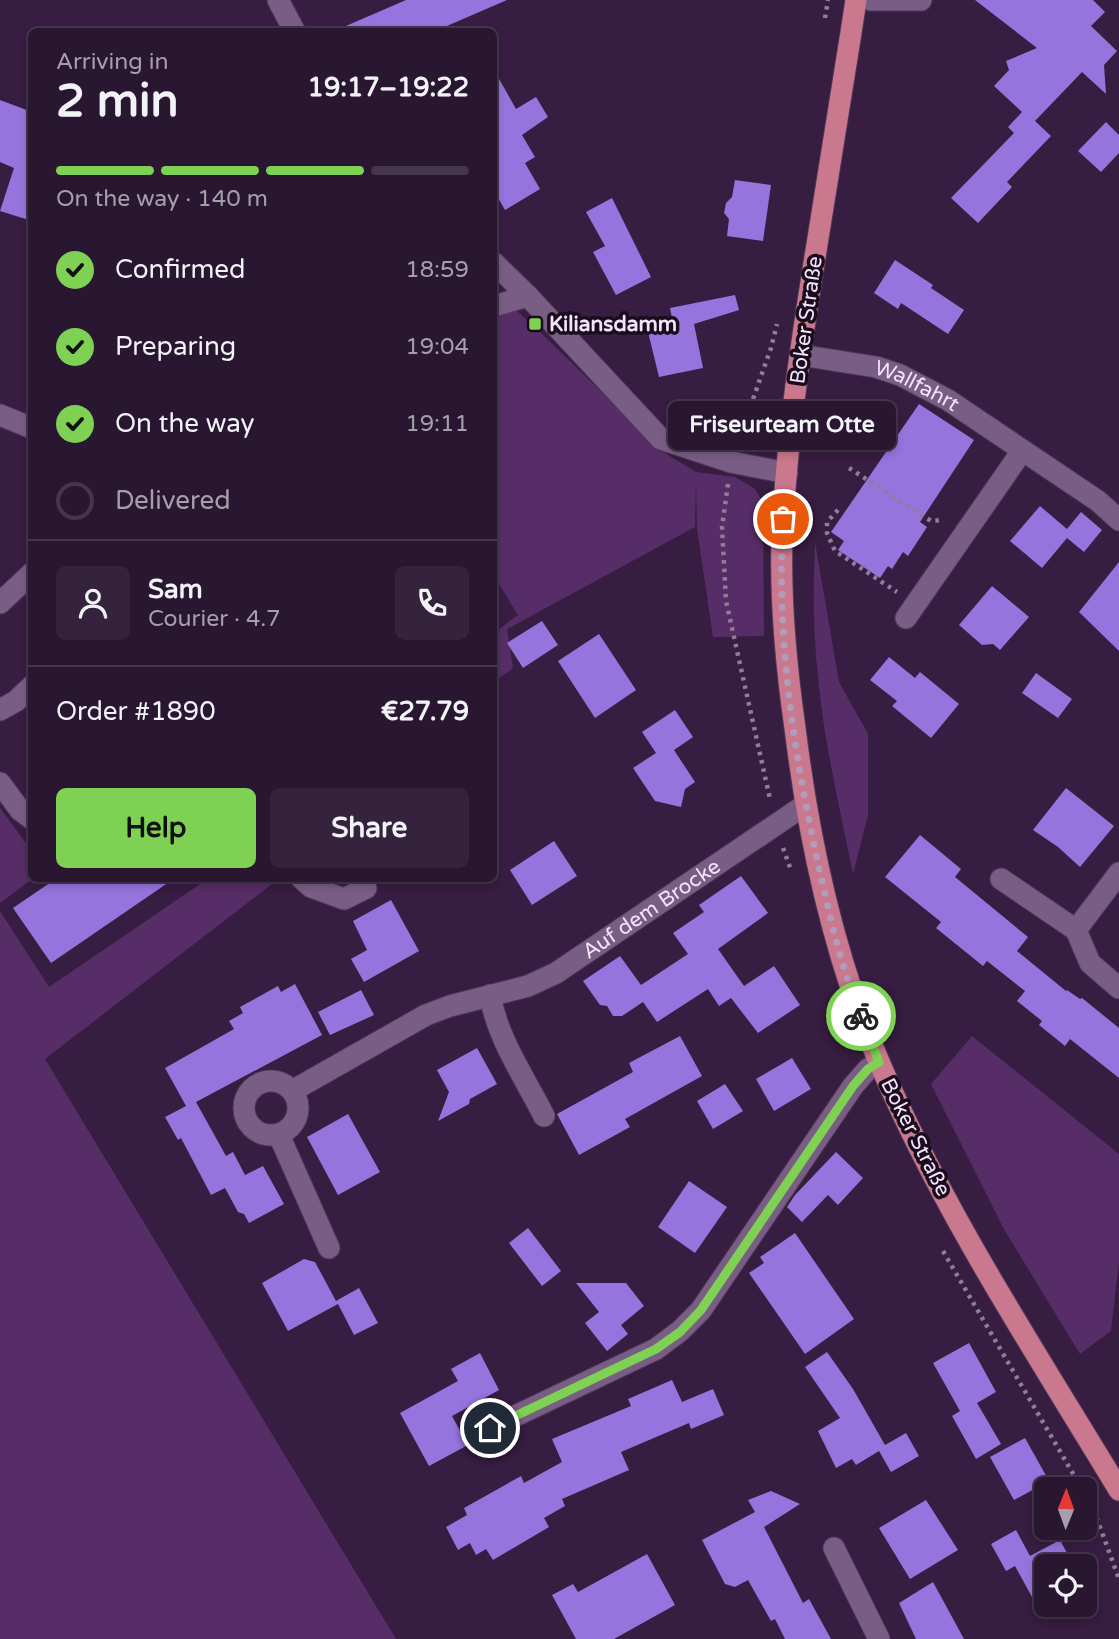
<!DOCTYPE html>
<html lang="en">
<head>
<meta charset="utf-8">
<style>
	:root { --surface:#291631; --page:#35233d; --text:#f1f3f6; --muted:#a59fab; --line:#45354d; --accent:#7ed153 }
	body { margin:0; font-family:"Varela Round",sans-serif; background:var(--page); color:var(--text); height:100vh; display:flex; flex-direction:column; font-size:26px; white-space:nowrap }
	* { box-sizing:border-box; margin:0 }
	p { font-size:23px; color:var(--muted) }
	.icon { flex:none; width:38px; height:38px; fill:none; stroke:currentColor; stroke-width:2; stroke-linecap:round; stroke-linejoin:round }
	.map { position:relative; flex:1; overflow:hidden }
	.details { position:absolute; left:28px; top:28px; width:469px; height:854px; display:flex; flex-direction:column; background:var(--surface); border-radius:10px; box-shadow:0 4px 10px #0003,0 0 0 2px var(--line) }
	.details>* { flex:none }
	.needle { width:46px; rotate:1deg }
	.tools { position:absolute; left:1034px; top:1477px; display:grid; gap:14px }
	.tools a { display:grid; place-items:center; width:63px; height:63px; border-radius:10px; background:var(--surface); box-shadow:0 4px 10px #0003,0 0 0 2px var(--line); font-size:35px }
	.pin { position:absolute; display:grid; place-items:center; width:60px; height:60px; color:#fff; margin:-30px; border:4px solid #fff; border-radius:50%; box-shadow:0 2px 7px #0007 }
	.courier { position:absolute; display:grid; place-items:center; width:70px; height:70px; margin:-35px; border:5px solid #7ed153; border-radius:50%; background:#fff; color:#222; box-shadow:0 2px 9px #0007 }
	.bubble { position:absolute; height:49px; border-radius:10px; background:var(--surface); box-shadow:0 4px 10px #0003,0 0 0 2px var(--line); font-size:23px; font-weight:700; line-height:49px; text-align:center }
	.head em { font-style:normal; font-weight:700 }
	.head div { display:flex; flex-direction:column-reverse }
	.head { display:flex; align-items:center; justify-content:space-between; height:119px; padding:0 28px }
	h1 { font-size:46px; font-weight:700; line-height:52px }
	.bar { display:grid; grid-template-columns:repeat(4,1fr); gap:10px 7px; align-content:center; height:84px; padding:0 28px }
	.bar i { height:9px; border-radius:5px; background:var(--line) }
	.bar .selected { background:var(--accent) }
	.bar p { grid-column:span 4 }
	.line { display:flex; align-items:center; gap:18px; padding:0 28px; border-top:2px solid var(--line) }
	.line div { flex:1 }
	.round { display:grid; place-items:center; flex:none; width:74px; height:74px; border-radius:10px; background:var(--page) }
	ol { padding:0 28px; list-style:none }
	li { display:flex; align-items:center; gap:21px; height:77px }
	li p { margin-inline-start:auto }
	li .icon { padding:7px; border-radius:50%; background:var(--accent); color:#111; stroke-width:4 }
	li:last-child { color:var(--muted) }
	li i { width:38px; height:38px; border:4px solid var(--line); border-radius:50% }
	.primary-button { display:flex; gap:14px; margin-top:auto; padding:14px 28px }
	.primary-button a { flex:1; height:80px; border-radius:10px; background:var(--accent); color:#111; font-size:28px; font-weight:700; line-height:80px; text-align:center }
	.primary-button a+a { background:var(--page); color:var(--text) }
	.map>svg:first-child { display:block }
</style>
</head>
<body>
<div class="map">
<svg width="1119" height="1639" viewBox="0 0 1119 1639">
	<rect width="100%" height="100%" fill="#371d41"/>
	<g fill="#572d67">
		<polygon points="494,290 540,332 663,452 696,472 735,477 754,488 763,502 764,636 713,637 697,529 696,480 695,527 507,629 513,668 494,682 494,633 518,615 494,576"/>
		<path d="M 815,542 L 839,682 L 868,734 L 868,815 L 853,874 C 840,809 824,743 818,677 C 813,632 813,587 815,542 Z"/>
		<polygon points="0,808 31,850 32,879 0,903"/>
		<polygon points="209,878 267,879 272,884 45,1059 396,1639 0,1639 0,911 49,987"/>
		<polygon points="972,1036 1119,1154 1119,1262 1111,1331 1080,1354 1005,1231 931,1084"/>
	</g>
	<g fill="#9574dd">
		<polygon points="406,0 507,0 433,32 332,32"/>
		<polygon points="975,0 1093,0 1105,12 1091,26 1117,51 1104,65 1106,94 1082,72 1035,121 1051,136 1007,182 1012,187 978,223 951,198 1014,133 1008,127 1022,112 994,86 1009,70 1006,61 1037,48"/>
		<polygon points="494,70 516,109 536,97 548,117 522,135 535,157 525,163 540,189 505,210 494,191"/>
		<polygon points="0,100 32,112 32,221 0,211 14,168 0,162"/>
		<polygon points="1106,122 1119,135 1119,153 1101,172 1078,151"/>
		<polygon points="735,180 771,185 763,241 727,236 729,219 724,213 726,203 732,197"/>
		<polygon points="612,198 651,277 616,295 593,252 605,246 586,212"/>
		<polygon points="895,260 933,285 931,288 964,310 948,334 901,303 898,309 874,293"/>
		<polygon points="735,295 739,310 694,324 703,368 659,377 648,332 674,328 670,308"/>
		<polygon points="919,404 974,440 920,522 927,527 908,556 903,552 892,569 888,566 880,578 838,550 844,541 831,532"/>
		<polygon points="1040,506 1067,529 1081,512 1102,530 1084,552 1067,538 1042,568 1010,541"/>
		<polygon points="1119,562 1119,651 1079,612"/>
		<polygon points="992,586 1029,617 1000,650 993,644 982,645 959,625"/>
		<polygon points="542,621 558,645 523,668 507,643"/>
		<polygon points="599,634 636,690 595,718 558,661"/>
		<polygon points="889,657 915,678 920,672 959,704 931,738 892,706 897,701 870,680"/>
		<polygon points="1036,673 1072,699 1058,718 1022,693"/>
		<polygon points="675,710 693,737 674,750 695,782 685,789 681,807 655,801 633,768 656,753 642,732"/>
		<polygon points="1066,788 1114,826 1080,867 1058,847 1033,830"/>
		<polygon points="920,835 961,869 955,877 1028,937 1017,951 1066,991 1067,990 1080,999 1082,998 1119,1028 1119,1078 1070,1039 1065,1046 1039,1025 1042,1021 1017,1001 1025,991 987,961 983,966 936,928 941,922 885,877"/>
		<polygon points="554,841 577,876 532,905 510,870"/>
		<polygon points="741,876 768,913 718,949 744,986 774,966 800,1005 758,1033 731,998 719,1006 708,989 657,1022 643,1002 622,1016 613,1016 607,1006 600,1005 583,981 620,956 641,985 688,954 673,933 704,912 699,905"/>
		<polygon points="57,878 175,878 51,963 13,908"/>
		<polygon points="391,900 419,951 364,982 351,959 367,950 353,921"/>
		<polygon points="295,984 322,1035 196,1102 226,1156 233,1152 245,1175 263,1166 284,1204 249,1223 244,1214 238,1212 225,1188 211,1195 181,1138 178,1140 165,1117 186,1106 165,1068 234,1029 229,1021 243,1013 240,1007 278,986 281,992"/>
		<polygon points="361,990 374,1015 330,1035 318,1012"/>
		<polygon points="680,1036 702,1076 625,1119 630,1127 579,1155 557,1114 633,1072 629,1063"/>
		<polygon points="477,1048 497,1084 470,1099 469,1104 438,1121 449,1092 437,1070"/>
		<polygon points="792,1058 811,1089 774,1111 756,1079"/>
		<polygon points="725,1084 743,1111 713,1129 697,1101"/>
		<polygon points="348,1114 380,1172 338,1195 307,1137"/>
		<polygon points="836,1152 863,1178 838,1205 828,1195 802,1222 787,1207 795,1195"/>
		<polygon points="689,1181 727,1207 695,1253 658,1227"/>
		<polygon points="528,1228 561,1271 542,1286 509,1243"/>
		<polygon points="795,1233 854,1319 805,1354 749,1273 764,1263 760,1257"/>
		<polygon points="304,1259 315,1262 336,1301 359,1288 378,1323 354,1335 338,1304 288,1331 262,1283"/>
		<polygon points="576,1283 626,1283 644,1306 621,1325 628,1334 607,1351 585,1323 599,1312"/>
		<polygon points="969,1343 996,1392 977,1403 1001,1444 976,1459 952,1416 960,1411 933,1363"/>
		<polygon points="827,1352 853,1389 885,1445 906,1433 919,1456 891,1472 879,1451 856,1465 852,1459 836,1468 818,1431 840,1418 805,1367"/>
		<polygon points="480,1353 499,1390 452,1416 468,1445 429,1466 400,1413 458,1381 451,1369"/>
		<polygon points="672,1380 682,1402 713,1389 724,1415 691,1429 689,1423 621,1452 629,1470 562,1499 565,1506 544,1518 549,1527 493,1560 486,1549 476,1555 470,1543 458,1550 446,1527 467,1515 464,1508 521,1476 524,1483 562,1462 552,1439 631,1406 628,1399"/>
		<polygon points="1025,1438 1049,1481 1014,1500 990,1457"/>
		<polygon points="771,1491 800,1504 764,1527 803,1603 809,1599 831,1639 785,1639 775,1619 771,1621 748,1580 735,1587 725,1584 702,1540 755,1512 748,1500"/>
		<polygon points="926,1500 958,1550 910,1579 879,1528"/>
		<polygon points="1016,1530 1030,1556 1060,1540 1074,1566 1046,1566 1046,1603 1038,1608 1015,1566 1006,1571 991,1544"/>
		<polygon points="647,1554 675,1605 614,1639 576,1639 552,1595 573,1584 578,1592"/>
		<polygon points="933,1582 964,1639 916,1639 899,1603"/>
	</g>
	<g fill="none" stroke-linecap="round" stroke-linejoin="round">
		<g stroke="#513a59" stroke-width="23">
			<g id="minor">
				<polyline points="278,0 295,32"/>
				<polyline points="871,0 921,0"/>
				<polyline points="494,263 528,296 661,439 731,462 787,473"/>
				<polyline points="494,306 528,296"/>
				<path id="s1" d="M 800,355 L 876,367 L 900,375 L 948,400 L 1098,501 L 1119,520"/>
				<polyline points="0,415 32,428"/>
				<polyline points="0,603 32,573"/>
				<polyline points="906,618 1022,451"/>
				<polyline points="0,710 16,701 32,686"/>
				<polyline points="0,783 20,810 32,819"/>
				<polyline points="301,878 311,887 344,899 366,888"/>
				<polyline points="1001,879 1076,930 1119,873"/>
				<polyline points="1076,930 1090,963 1119,988"/>
				<path d="M 490,995 C 497,1038 525,1078 544,1116"/>
				<circle cx="271" cy="1108" r="27"/>
				<path id="s2" d="M 292,1091 L 426,1015 L 450,1006 L 528,986 L 556,973 L 805,805"/>
				<polyline points="279,1135 329,1248"/>
				<polyline points="490,1428 656,1349 680,1331 701,1310 853,1086 868,1069 879,1062"/>
				<polyline points="834,1548 879,1639"/>
			</g>
		</g>
		<g stroke="#513a59" stroke-width="23">
			<path id="major" d="M 856,0 C 843,86 829,172 815,257 C 800,351 786,445 782,539 C 780,603 786,665 795,728 C 809,842 834,958 880,1064 C 944,1213 1035,1351 1119,1490"/>
		</g>
		<g stroke="#917c9a" stroke-width="4.5" stroke-dasharray="3.5 5" stroke-linecap="butt">
			<polyline points="825,18 828,0"/>
			<polyline points="739,439 771,348 777,324"/>
			<polyline points="849,468 931,521 943,520"/>
			<polyline points="728,484 722,527 726,601 770,799"/>
			<polyline points="838,510 827,522 827,533 835,551 897,592"/>
			<polyline points="783,848 791,870"/>
			<polyline points="943,1251 1082,1489"/>
			<polyline points="1085,1495 1093,1508 1119,1579"/>
		</g>
		<use href="#minor" stroke="#7a5d85" stroke-width="21"/>
		<use href="#major" stroke="#ca788d" stroke-width="21"/>
	</g>
	<g fill="none" stroke-linecap="round" stroke-linejoin="round">
		<path stroke="#b19db9" stroke-width="7" stroke-dasharray="0 12.6" d="M 783,519 C 776,637 794,757 820,872 C 831,921 842,970 861,1016"/>
		<polyline stroke="#7ed153" stroke-width="9" points="490,1428 656,1349 680,1332 701,1310 853,1086 868,1069 879,1062 861,1016"/>
	</g>
	<rect fill="#7ed153" stroke="#190d1d" stroke-width="2.5" x="528" y="317" width="14" height="14" rx="3.5"/>
	<g text-anchor="middle" stroke-width="7" stroke-linejoin="round" paint-order="stroke">
		<g font-size="21" fill="#f3e2f9" stroke="#190d1d">
			<text transform="translate(806 320) rotate(-82)" y="7">Boker Straße</text>
			<text dy="7" stroke="none"><textPath href="#s1" startOffset="122">Wallfahrt</textPath></text>
			<text dy="7" stroke="none"><textPath href="#s2" startOffset="406">Auf dem Brocke</textPath></text>
			<text transform="translate(916 1137) rotate(63)" y="7">Boker Straße</text>
		</g>
		<g font-size="21" font-weight="bold" fill="#f3e2f9" stroke="#190d1d" text-anchor="start">
			<text x="549" y="331">Kiliansdamm</text>
		</g>
	</g>
</svg>
<div class="tools">
<a><svg class="needle" viewBox="-14 -14 28 28"><path d="M0-13l5 13h-10z" fill="#e53935"/><path d="M0 13l5-13h-10z" fill="#a59fab"/></svg></a>
<a><svg class="icon" aria-label="locate" viewBox="0 0 24 24"><circle cx="12" cy="12" r="6"/><path d="M12 2v4M12 18v4M2 12h4M18 12h4"/></svg></a>
</div>
<div class="pin" style="left:783px;top:519px;background:#ea580c"><svg class="icon" aria-label="bag" viewBox="0 0 24 24"><path d="M5 8h14l-1 12H6zM9 8a3 3 0 0 1 6 0"/></svg></div>
<div class="pin" style="left:490px;top:1428px;background:#1f2937"><svg class="icon" aria-label="home" viewBox="0 0 24 24"><path d="M3 11l9-7 9 7M6 9v11h12V9"/></svg></div>
<div class="courier" style="left:861px;top:1016px"><svg class="icon" aria-label="bike" viewBox="0 0 24 24"><circle cx="6" cy="16" r="4"/><circle cx="18" cy="16" r="4"/><path d="M6 16l4-8h5l3 8M10 8l3 8H6M13 5h3"/></svg></div>
<div class="bubble" style="left:668px;top:401px;width:228px">Friseurteam Otte</div>
<section class="details">
<div class="head"><div><h1>2 min</h1><p>Arriving in</p></div><em>19:17–19:22</em></div>
<div class="bar"><i class="selected"></i><i class="selected"></i><i class="selected"></i><i></i><p>On the way · 140 m</p></div>
<ol>
<li><svg class="icon" aria-label="check" viewBox="0 0 24 24"><path d="M5 12l5 5 9-10"/></svg>Confirmed<p>18:59</p></li>
<li><svg class="icon" aria-label="check" viewBox="0 0 24 24"><path d="M5 12l5 5 9-10"/></svg>Preparing<p>19:04</p></li>
<li><svg class="icon" aria-label="check" viewBox="0 0 24 24"><path d="M5 12l5 5 9-10"/></svg>On the way<p>19:11</p></li>
<li><i></i>Delivered</li>
</ol>
<div class="line" style="height:126px"><a class="round"><svg class="icon" aria-label="person" viewBox="0 0 24 24"><circle cx="12" cy="8" r="4"/><path d="M4 21q1-7 8-7t8 7"/></svg></a><div><b>Sam</b><p>Courier · 4.7</p></div><a class="round"><svg class="icon" aria-label="phone" viewBox="0 0 24 24"><path d="M5 4h4l2 5-3 2q2 4 5 5l2-3 5 2v4C11 20 4 13 5 4z"/></svg></a></div>
<div class="line" style="height:91px"><div>Order #1890</div><b>€27.79</b></div>
<div class="primary-button"><a>Help</a><a>Share</a></div>
</section>
</div>
</body>
</html>
